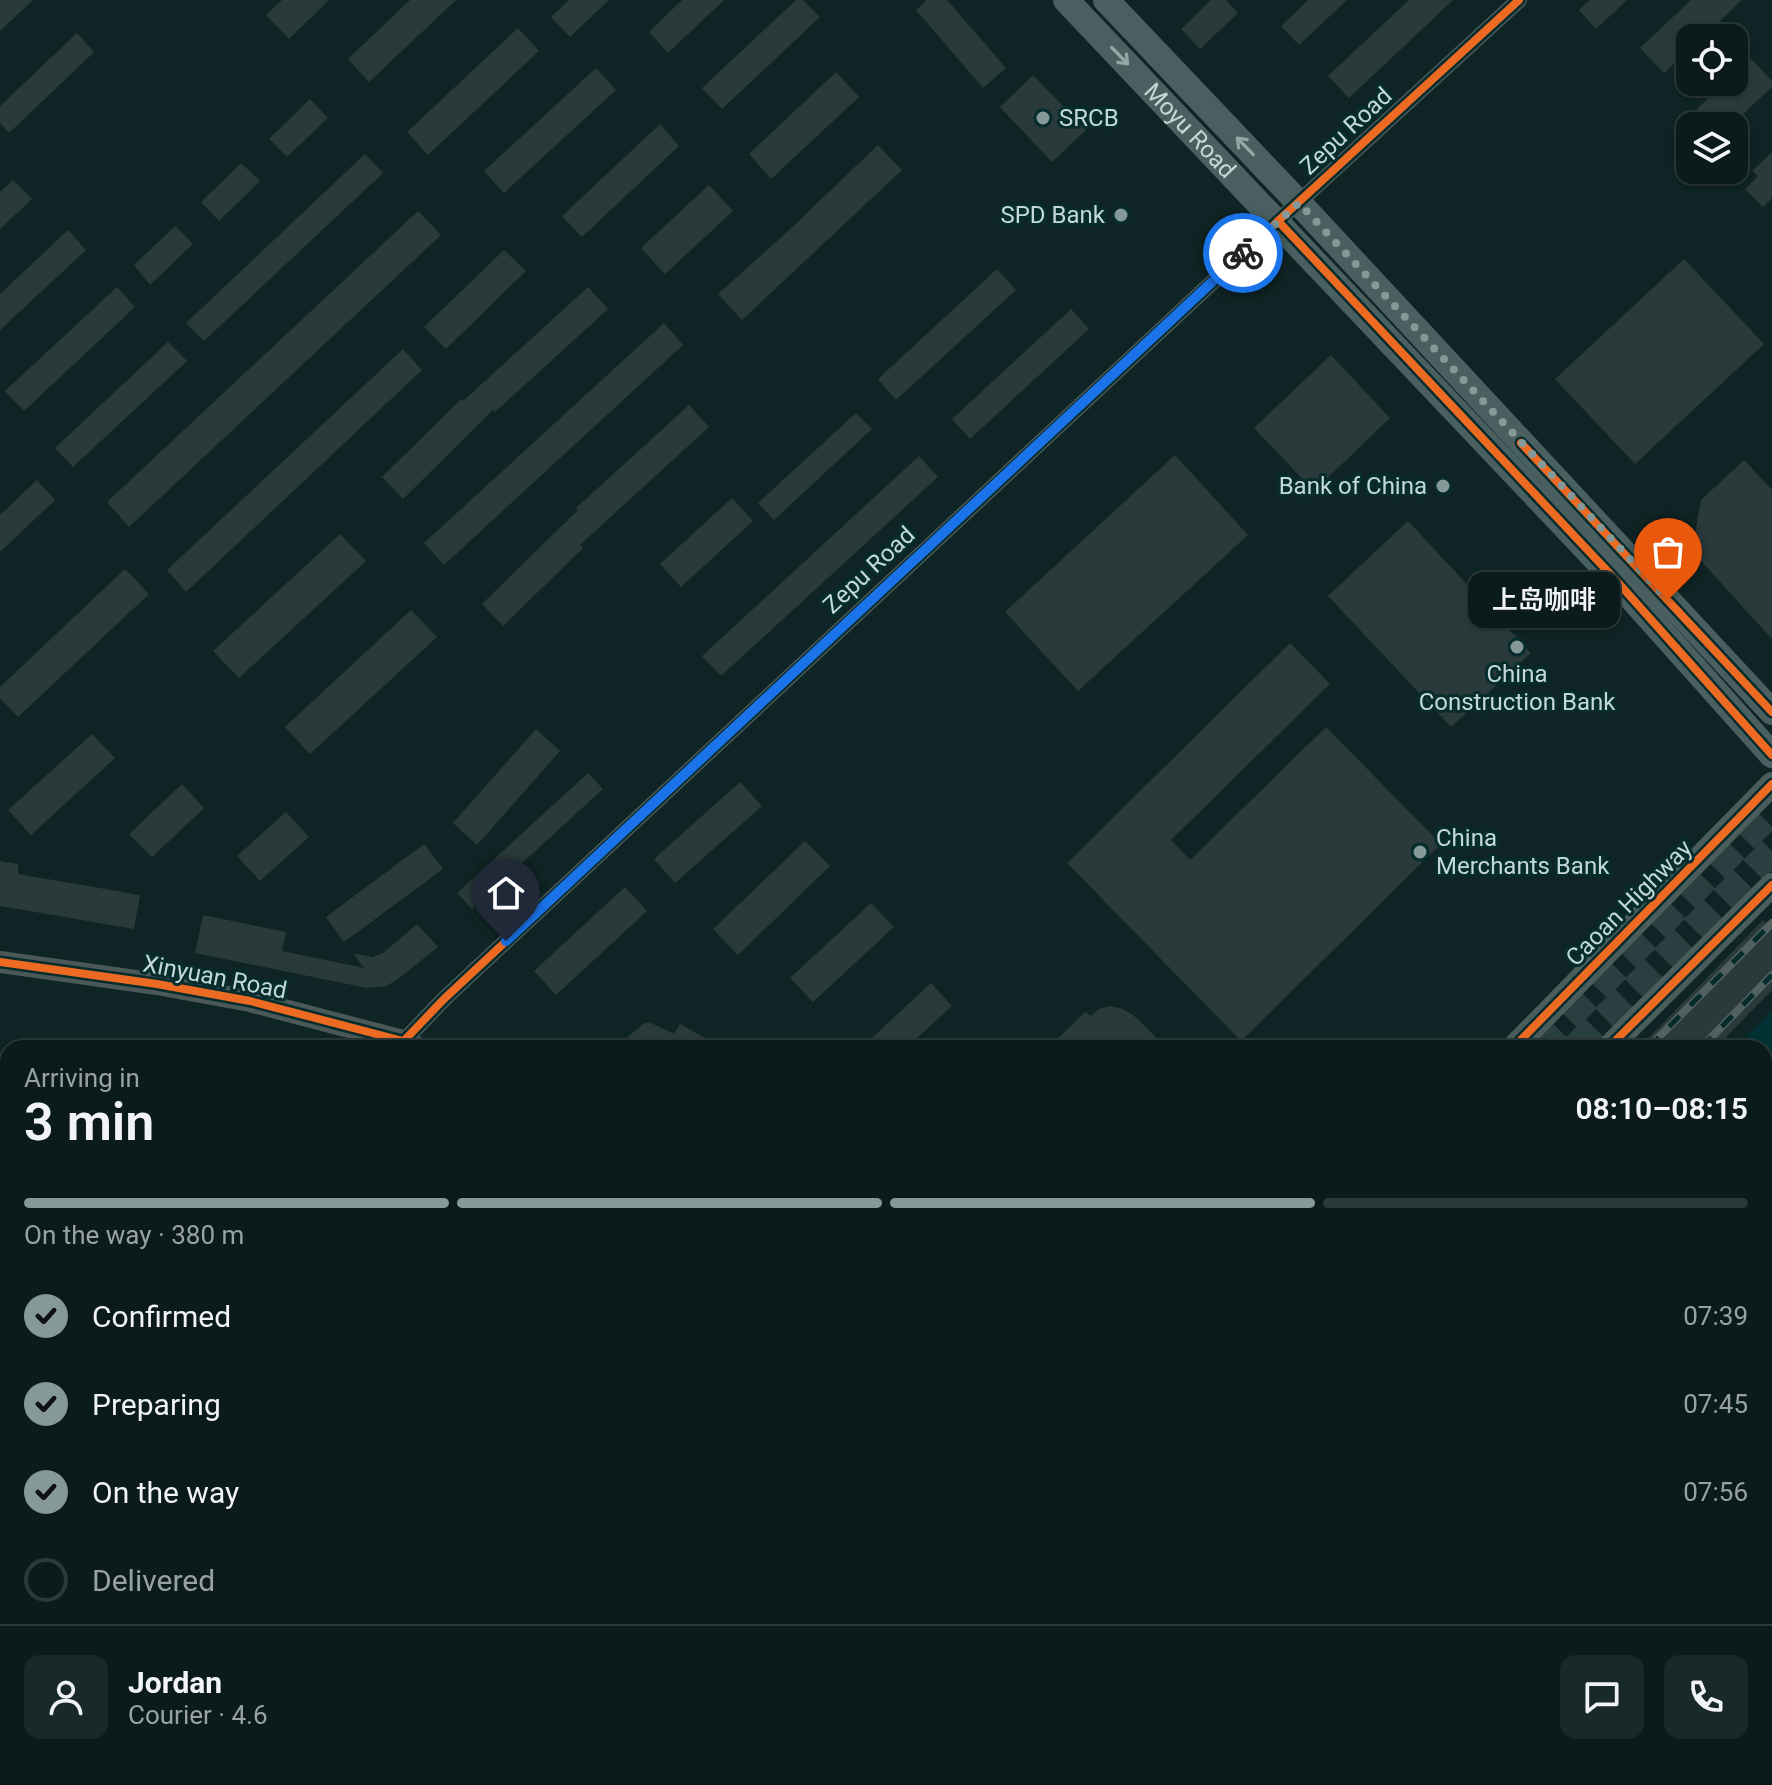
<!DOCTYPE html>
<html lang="en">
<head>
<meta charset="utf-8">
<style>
	:root { --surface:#0b1b1b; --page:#192828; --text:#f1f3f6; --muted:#9aa1a3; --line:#2b393a; --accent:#859999 }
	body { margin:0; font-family:Roboto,"Noto Sans SC",sans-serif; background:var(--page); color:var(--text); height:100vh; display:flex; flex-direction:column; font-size:30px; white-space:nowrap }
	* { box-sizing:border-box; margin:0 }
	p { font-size:26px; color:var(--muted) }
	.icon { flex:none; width:44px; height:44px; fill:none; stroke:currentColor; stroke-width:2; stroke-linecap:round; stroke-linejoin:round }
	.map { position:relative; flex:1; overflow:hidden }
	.side { position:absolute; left:0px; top:1040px; width:1772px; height:746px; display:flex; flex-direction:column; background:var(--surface); border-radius:24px 24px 0 0; box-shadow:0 2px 6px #0004,0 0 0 2px var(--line) }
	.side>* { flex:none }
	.buttons { position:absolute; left:1676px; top:24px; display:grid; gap:16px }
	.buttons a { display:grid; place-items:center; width:72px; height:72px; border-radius:16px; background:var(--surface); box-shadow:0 2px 6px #0004,0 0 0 2px var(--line); font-size:40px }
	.pin { position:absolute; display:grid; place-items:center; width:68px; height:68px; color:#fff; margin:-82px -34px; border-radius:50% 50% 50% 0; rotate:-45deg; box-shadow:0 0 8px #0007 }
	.pin .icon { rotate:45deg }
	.courier { position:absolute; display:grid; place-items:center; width:80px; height:80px; margin:-40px; border:6px solid #1a73e8; border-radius:50%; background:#fff; color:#222; box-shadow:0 2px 10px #0007 }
	.bubble { position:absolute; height:56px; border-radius:16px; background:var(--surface); box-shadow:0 2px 6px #0004,0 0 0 2px var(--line); font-size:26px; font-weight:600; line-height:56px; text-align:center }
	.headline em { font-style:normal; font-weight:600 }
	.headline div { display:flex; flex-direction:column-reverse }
	.headline { display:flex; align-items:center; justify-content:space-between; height:136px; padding:0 24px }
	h1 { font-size:52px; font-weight:600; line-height:60px }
	.bar { display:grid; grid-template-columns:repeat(4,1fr); gap:12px 8px; align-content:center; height:96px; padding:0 24px }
	.bar i { height:10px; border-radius:6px; background:var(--line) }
	.bar .active { background:var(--accent) }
	.bar p { grid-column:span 4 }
	.line { display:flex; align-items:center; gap:20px; padding:0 24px; border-top:2px solid var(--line) }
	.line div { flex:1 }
	.round { display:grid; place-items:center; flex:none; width:84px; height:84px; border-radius:16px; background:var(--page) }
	ol { padding:0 24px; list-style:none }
	li { display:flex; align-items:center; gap:24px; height:88px }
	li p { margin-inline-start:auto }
	li .icon { padding:8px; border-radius:50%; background:var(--accent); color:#111; stroke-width:4 }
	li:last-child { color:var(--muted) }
	li i { width:44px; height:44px; border:4px solid var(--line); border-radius:50% }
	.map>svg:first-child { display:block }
</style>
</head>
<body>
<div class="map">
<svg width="1772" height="1785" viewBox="0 0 1772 1785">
	<rect width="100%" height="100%" fill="#0f2424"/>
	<g fill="#023233">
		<polygon points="1772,1011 1772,1487 1764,1491 1764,1048 1735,1048"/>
		<polygon points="618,1778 741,1778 734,1785 625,1785"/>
	</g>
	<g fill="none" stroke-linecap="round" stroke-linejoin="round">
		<g stroke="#7a527e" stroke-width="18">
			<polyline points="0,1152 8,1156"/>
			<polyline points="1392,1778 1413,1785"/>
		</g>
	</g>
	<g fill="#2a3a3a">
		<polygon points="0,0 33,0 0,31"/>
		<polygon points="282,0 329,0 289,39 266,15"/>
		<polygon points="410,0 456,0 369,82 348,59"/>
		<polygon points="569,0 609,0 570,37 551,17"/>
		<polygon points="682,0 724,0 668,53 649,32"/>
		<polygon points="796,0 803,0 820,17 722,109 702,88"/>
		<polygon points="927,0 947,0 1006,68 983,88 916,10"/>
		<polygon points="1211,0 1226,0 1238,13 1200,49 1181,29"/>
		<polygon points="1308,0 1347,0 1299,45 1281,26"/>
		<polygon points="1409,0 1453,0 1349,98 1328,76"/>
		<polygon points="1590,0 1627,0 1596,29 1579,10"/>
		<polygon points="1691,0 1742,0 1702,38 1690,38 1690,49 1664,73 1640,48"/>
		<polygon points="518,28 539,51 428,155 407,132"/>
		<polygon points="77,33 94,52 9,133 0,123 0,106"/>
		<polygon points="1751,59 1772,81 1772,87 1730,126 1712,126 1697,109 1725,82 1734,82 1734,74"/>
		<polygon points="596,68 616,90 504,193 484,171"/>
		<polygon points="836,72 859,97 771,179 749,154"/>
		<polygon points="1033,75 1086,130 1052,162 1000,107"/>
		<polygon points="310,99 328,118 287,157 269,139"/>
		<polygon points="660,124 679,146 582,237 562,216"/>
		<polygon points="878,145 902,170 742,320 718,294 787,232"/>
		<polygon points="1772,152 1772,198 1763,207 1745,189 1758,176 1752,171"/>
		<polygon points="365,154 383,173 204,341 186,323"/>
		<polygon points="241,163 260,181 219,221 201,202"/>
		<polygon points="13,180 32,199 0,229 0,192"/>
		<polygon points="709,185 733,211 665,274 641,248"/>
		<polygon points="418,211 441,235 129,527 107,502"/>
		<polygon points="175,226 193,244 150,285 134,265"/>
		<polygon points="68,230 86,250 0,330 0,294"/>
		<polygon points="504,250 526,271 446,349 424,327"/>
		<polygon points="1684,259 1764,344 1635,464 1555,379"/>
		<polygon points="997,269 1016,290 896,400 878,379"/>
		<polygon points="117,287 135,307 24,411 5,391"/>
		<polygon points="588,287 608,309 495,412 493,410 403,499 382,477 461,399 463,401"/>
		<polygon points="1071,309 1089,329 970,439 952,419"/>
		<polygon points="664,323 683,345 444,565 424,543"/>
		<polygon points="168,342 187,361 73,467 55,448"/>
		<polygon points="403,349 422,370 186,592 167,570"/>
		<polygon points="1331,355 1390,418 1314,491 1254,428"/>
		<polygon points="689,405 709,427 580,545 583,548 503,626 482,604 578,510 576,508"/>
		<polygon points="856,413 872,429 774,520 758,503"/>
		<polygon points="1175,455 1248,535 1078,691 1005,612"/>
		<polygon points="919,456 938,477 721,676 702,656"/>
		<polygon points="1744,460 1772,490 1772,639 1692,551 1701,500"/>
		<polygon points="37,480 55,500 0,552 0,515"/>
		<polygon points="732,498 753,521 681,587 660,564"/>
		<polygon points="1408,521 1531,653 1451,727 1328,596"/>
		<polygon points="340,534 366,561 239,678 213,651"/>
		<polygon points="125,569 149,594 18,717 0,698 0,687"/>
		<polygon points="411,610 437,637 310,754 285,727"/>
		<polygon points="1290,643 1330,684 1171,840 1190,860 1326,727 1441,844 1241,1041 1067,863"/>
		<polygon points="536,729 560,751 477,845 453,823"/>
		<polygon points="92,734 115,758 31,835 8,810"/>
		<polygon points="588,773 603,789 472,909 457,893"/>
		<polygon points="740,782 762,806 675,883 654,859"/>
		<polygon points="182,784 204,808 152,857 129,834"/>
		<polygon points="286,812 309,837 260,881 237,856"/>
		<polygon points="805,841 830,866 738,955 713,929"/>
		<polygon points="424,844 443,869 344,942 326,917"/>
		<polygon points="0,861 18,864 18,874 140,895 134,929 0,906"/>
		<polygon points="625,887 647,911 556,995 534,971"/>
		<polygon points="871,903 894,927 813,1002 790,978"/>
		<polygon points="203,915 286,932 282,951 364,968 353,953 372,957 383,953 417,924 438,947 397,980 386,986 367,988 195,953"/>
		<polygon points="1763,920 1772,929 1772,990 1727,1036 1716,1048 1639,1048"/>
		<polygon points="931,983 952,1006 906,1048 861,1048"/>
		<polygon points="1110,1006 1123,1009 1133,1015 1156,1037 1146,1048 1048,1048 1085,1012 1091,1016 1099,1009"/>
		<polygon points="649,1022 674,1034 680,1024 723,1048 615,1048 643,1024"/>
	</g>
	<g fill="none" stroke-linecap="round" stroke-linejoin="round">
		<g stroke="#2a3f3f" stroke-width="28" stroke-dasharray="28 14" stroke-linecap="butt">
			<polyline points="1538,1048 1772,811"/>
			<polyline points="1575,1048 1772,851"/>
		</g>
		<g stroke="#4a5858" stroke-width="16">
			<polyline points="398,1047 444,999 1278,221 1519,0"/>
			<polyline points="1764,1472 1772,1468"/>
			<polyline points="60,1785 63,1778"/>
		</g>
		<polyline stroke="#4a5858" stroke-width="22" points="0,962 157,984 250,1001 403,1041 418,1048"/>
		<g stroke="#4a5c5c" stroke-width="24">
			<polyline points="1513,1048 1772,784"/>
			<polyline points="1608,1048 1772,885"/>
			<polyline points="770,1785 777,1778"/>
			<polyline points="876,1785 884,1778"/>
		</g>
		<g stroke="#4a6060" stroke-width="26">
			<path id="s1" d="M 1066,0 L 1613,577 L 1772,755"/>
			<polyline points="1106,0 1299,203 1772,712"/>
		</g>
		<g stroke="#4a6263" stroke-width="28">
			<polyline points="812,1785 819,1778"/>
			<polyline points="839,1785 846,1778"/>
		</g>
		<g stroke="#526060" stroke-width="8">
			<g id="rail">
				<polyline points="1648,1048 1772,923"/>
				<polyline points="1701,1048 1772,975"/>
				<polyline points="951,1785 957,1778"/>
				<polyline points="983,1785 990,1778"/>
			</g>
		</g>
		<use href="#rail" stroke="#062c2d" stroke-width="5" stroke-dasharray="15" stroke-linecap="butt"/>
		<g stroke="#062c2d" stroke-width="13">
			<g id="cycleway">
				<polyline points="1278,221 1613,577 1772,755"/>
				<polyline points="1521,443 1772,712"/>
				<polyline points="0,962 157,984 250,1001 403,1041 418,1048"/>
				<polyline points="397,1048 444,999 1278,221 1519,0"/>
				<polyline points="1513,1048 1772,784"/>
				<polyline points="1608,1048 1772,885"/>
			</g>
		</g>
		<use href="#cycleway" stroke="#ed6a23" stroke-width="8"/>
	</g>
	<defs><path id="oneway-shaft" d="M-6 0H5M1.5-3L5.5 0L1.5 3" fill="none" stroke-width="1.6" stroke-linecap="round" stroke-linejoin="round" transform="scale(2)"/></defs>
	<g stroke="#94a8a8">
		<use href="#oneway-shaft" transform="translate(1120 56) rotate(46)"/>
		<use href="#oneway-shaft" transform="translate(1245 146) rotate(-134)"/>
	</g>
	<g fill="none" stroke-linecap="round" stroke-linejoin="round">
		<polyline stroke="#859999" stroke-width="8" stroke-dasharray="0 14.4" points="1243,253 1299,203 1668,600"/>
		<polyline stroke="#1a73e8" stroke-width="10" points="506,941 1243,253"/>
	</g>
	<g fill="#859999" stroke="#062c2d" stroke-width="3">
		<circle cx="1043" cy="118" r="8"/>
		<circle cx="1121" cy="215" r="8"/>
		<circle cx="1443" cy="486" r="8"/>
		<circle cx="1517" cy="647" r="8"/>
		<circle cx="1420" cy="852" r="8"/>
	</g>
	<g text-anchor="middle" stroke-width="6" stroke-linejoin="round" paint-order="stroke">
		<g font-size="24" fill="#c5d8d8" stroke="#062c2d" text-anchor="start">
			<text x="1059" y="126">SRCB</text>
			<text x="1105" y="223" text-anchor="end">SPD Bank</text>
			<text x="1427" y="494" text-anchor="end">Bank of China</text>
			<text x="1517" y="682" text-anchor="middle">China<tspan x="1517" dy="28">Construction Bank</tspan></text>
			<text x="1436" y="846">China<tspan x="1436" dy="28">Merchants Bank</tspan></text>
		</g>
		<g font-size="24" fill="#c5d8d8" stroke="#062c2d">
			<text dy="8" stroke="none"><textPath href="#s1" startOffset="180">Moyu Road</textPath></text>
			<text transform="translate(1346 131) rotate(-43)" y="8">Zepu Road</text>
			<text transform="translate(869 570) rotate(-43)" y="8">Zepu Road</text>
			<text transform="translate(1629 903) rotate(-45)" y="8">Caoan Highway</text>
			<text transform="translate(215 977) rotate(11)" y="8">Xinyuan Road</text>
		</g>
	</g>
</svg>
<div class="buttons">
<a><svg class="icon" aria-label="locate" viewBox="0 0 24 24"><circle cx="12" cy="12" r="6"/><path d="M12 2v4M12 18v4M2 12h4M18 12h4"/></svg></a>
<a><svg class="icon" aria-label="layers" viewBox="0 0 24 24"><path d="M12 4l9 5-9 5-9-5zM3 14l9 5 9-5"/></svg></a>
</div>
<div class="pin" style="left:1668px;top:600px;background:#ea580c"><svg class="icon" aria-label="bag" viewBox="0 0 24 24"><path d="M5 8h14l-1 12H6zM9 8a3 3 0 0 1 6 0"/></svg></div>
<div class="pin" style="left:506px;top:941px;background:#1f2937"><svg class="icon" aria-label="home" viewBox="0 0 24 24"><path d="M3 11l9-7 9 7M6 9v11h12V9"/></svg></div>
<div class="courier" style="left:1243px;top:253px"><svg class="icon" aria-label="bike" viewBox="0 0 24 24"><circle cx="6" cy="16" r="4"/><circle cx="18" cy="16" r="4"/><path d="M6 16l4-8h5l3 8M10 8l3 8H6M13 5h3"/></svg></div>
<div class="bubble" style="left:1468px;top:572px;width:152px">上岛咖啡</div>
<section class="side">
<div class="headline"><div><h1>3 min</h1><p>Arriving in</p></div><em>08:10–08:15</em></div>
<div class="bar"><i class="active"></i><i class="active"></i><i class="active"></i><i></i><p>On the way · 380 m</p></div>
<ol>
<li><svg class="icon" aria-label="check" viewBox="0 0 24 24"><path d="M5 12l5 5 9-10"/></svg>Confirmed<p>07:39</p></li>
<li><svg class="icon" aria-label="check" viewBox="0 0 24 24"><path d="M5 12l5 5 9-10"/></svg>Preparing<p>07:45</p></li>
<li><svg class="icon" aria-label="check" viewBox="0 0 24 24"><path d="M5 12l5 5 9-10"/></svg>On the way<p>07:56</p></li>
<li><i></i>Delivered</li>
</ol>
<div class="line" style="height:144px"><a class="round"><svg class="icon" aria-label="person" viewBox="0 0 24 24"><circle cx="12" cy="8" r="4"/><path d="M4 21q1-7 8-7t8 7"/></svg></a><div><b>Jordan</b><p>Courier · 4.6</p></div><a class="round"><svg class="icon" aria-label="chat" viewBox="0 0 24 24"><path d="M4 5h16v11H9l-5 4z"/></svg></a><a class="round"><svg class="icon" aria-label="phone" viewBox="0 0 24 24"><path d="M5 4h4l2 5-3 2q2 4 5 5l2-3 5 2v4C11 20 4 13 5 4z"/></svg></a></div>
</section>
</div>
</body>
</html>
